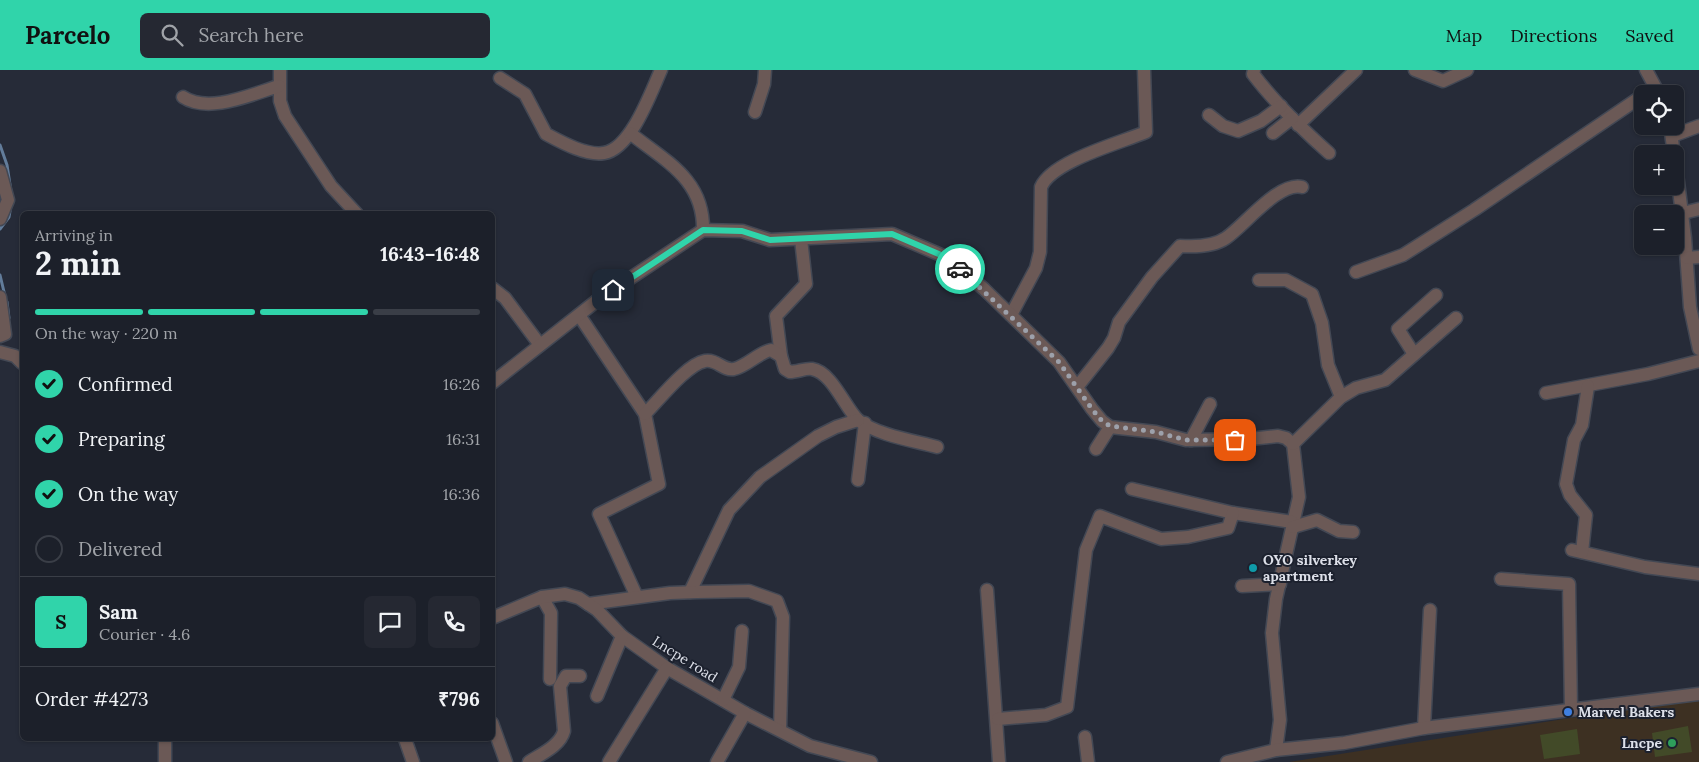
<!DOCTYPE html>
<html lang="en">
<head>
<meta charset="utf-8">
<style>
	:root { --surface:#1c202a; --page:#252832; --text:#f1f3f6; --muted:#a0a3a8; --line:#3a3e47; --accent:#30d4aa }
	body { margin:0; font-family:Lora,serif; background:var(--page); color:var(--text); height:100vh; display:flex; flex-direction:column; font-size:19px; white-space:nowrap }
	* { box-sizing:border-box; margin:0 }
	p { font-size:16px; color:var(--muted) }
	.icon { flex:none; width:28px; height:28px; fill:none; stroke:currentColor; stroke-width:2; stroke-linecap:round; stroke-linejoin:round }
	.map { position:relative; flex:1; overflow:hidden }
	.side { position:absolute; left:20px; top:141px; width:475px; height:530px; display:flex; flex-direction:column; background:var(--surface); border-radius:8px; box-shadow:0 1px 4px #0004,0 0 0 1px var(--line) }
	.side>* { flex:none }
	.controls { position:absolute; left:1634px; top:15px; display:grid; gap:10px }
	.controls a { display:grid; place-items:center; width:50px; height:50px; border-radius:8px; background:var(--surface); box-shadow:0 1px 4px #0004,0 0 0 1px var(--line); font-size:25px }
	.pin { position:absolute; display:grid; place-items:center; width:42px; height:42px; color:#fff; margin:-21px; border-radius:10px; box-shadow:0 2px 8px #0006 }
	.courier { position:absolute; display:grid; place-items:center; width:50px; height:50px; margin:-25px; border:4px solid #30d4aa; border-radius:50%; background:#fff; color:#222; box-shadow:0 1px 6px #0007 }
	.overview em { font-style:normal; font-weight:700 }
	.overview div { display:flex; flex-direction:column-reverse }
	.overview { display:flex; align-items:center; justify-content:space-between; height:85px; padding:0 15px }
	h1 { font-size:32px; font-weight:700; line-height:38px }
	.bar { display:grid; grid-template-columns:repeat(4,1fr); gap:8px 5px; align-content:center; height:60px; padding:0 15px }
	.bar i { height:6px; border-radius:4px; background:var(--line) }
	.bar .current { background:var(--accent) }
	.bar p { grid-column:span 4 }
	.line { display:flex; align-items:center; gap:12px; padding:0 15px; border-top:1px solid var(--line) }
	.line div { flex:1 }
	.round { display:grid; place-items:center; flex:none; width:52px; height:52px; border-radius:8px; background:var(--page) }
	ol { padding:0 15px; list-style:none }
	li { display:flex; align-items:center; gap:15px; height:55px }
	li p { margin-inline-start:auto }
	li .icon { padding:5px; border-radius:50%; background:var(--accent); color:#111; stroke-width:4 }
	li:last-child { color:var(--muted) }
	li i { width:28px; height:28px; border:2px solid var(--line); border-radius:50% }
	header { display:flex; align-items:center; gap:30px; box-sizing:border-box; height:70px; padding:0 25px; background:var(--accent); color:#111 }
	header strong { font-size:24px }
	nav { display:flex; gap:28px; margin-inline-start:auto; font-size:18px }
	.search { width:350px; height:45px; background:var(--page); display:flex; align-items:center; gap:12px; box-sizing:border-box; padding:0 18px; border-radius:8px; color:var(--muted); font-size:19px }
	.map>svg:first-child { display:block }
</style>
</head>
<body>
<header>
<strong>Parcelo</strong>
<div class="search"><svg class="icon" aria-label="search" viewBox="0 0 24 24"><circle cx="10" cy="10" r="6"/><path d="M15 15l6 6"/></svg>Search here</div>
<nav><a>Map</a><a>Directions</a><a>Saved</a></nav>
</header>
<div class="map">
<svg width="1699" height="692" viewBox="0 0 1699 692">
	<rect width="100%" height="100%" fill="#262b38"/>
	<polygon fill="#3d3022" points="1699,628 1699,692 1289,692"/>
	<g fill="#424a28">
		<polygon points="1688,656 1692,682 1655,687 1652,663"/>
		<polygon points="1577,659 1580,684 1544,689 1540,665"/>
	</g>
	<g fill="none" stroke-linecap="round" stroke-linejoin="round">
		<g stroke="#627c9a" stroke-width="3">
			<polyline points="0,75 7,95 12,128"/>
			<polyline points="0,159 9,147 10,141"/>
			<polyline points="0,205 5,226"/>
			<polyline points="7,232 9,248"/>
		</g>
		<g stroke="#434854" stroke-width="15">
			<g id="minor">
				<polyline points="280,0 280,31 285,46 331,116 357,144"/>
				<path d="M 1254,0 L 1253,4 C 1275,33 1302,59 1329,83"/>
				<polyline points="1415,0 1443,11 1467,0"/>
				<polyline points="1646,0 1659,24"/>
				<path d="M 500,8 L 525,24 L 546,64 C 561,72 586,86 604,83 C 631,79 651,22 661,0"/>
				<path d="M 183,27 C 209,44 252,24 279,16"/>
				<polyline points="755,42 764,14 765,0"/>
				<polyline points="1209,45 1223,56 1238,61 1261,51 1281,36"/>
				<polyline points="1298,55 1356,0"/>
				<polyline points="1670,56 1674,84"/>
				<path d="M 630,63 C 665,91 704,109 703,160"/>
				<polyline points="1273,63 1292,48"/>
				<polyline points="1672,66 1699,56"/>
				<polyline points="1675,88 1685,168 1690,237 1699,279"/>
				<polyline points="0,101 8,130 0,149"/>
				<polyline points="1683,143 1699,139"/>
				<polyline points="1687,188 1699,187"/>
				<polyline points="1356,202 1403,185 1474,140 1642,26"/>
				<polyline points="1259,210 1286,210 1312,224 1322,253 1328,295 1341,327"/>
				<polyline points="492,218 505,228 540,275"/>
				<polyline points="0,227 5,264 0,266"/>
				<polyline points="579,245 645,344 659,414 599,444 637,527"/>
				<path d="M 1011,245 L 1036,198 L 1040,182 L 1041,117 C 1052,91 1120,73 1146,62 L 1144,0"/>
				<polyline points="0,282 15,286 22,293"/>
				<polyline points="1414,284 1398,259 1436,225"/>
				<polyline points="781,286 776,246 806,214 801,169"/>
				<polyline points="492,313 599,229 703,160 742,161 770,170 892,164 948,188 984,219 1059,292 1092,339 1102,351 1110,357 1156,362 1186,370 1250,369 1278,366 1286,368 1293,374 1299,427 1276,529 1272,563 1280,650 1276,680"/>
				<path d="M 1077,317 L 1108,278 L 1114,268 L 1119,252 L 1152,207 L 1180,176 C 1195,177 1213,177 1226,168 C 1245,155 1279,111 1302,117"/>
				<polyline points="1546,323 1648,304 1699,291"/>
				<path d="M 645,344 C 659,330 687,294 705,291 C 717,289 723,301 734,299 C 747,296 758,283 771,280 L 781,286 L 785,299 L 790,302 C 797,302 806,298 812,299 C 832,302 845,338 858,350 C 876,365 915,371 937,377"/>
				<polyline points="1191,370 1210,334"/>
				<polyline points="1293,374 1341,327 1356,318 1385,310 1456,248"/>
				<polyline points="1096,379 1110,357"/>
				<polyline points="858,410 865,353"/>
				<polyline points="1132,419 1233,443 1292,452"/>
				<polyline points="1293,457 1317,450 1339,461 1353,462"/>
				<polyline points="1572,480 1645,497 1699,504"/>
				<polyline points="1582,482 1586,445 1570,425 1566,414 1574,370 1582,355 1588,316"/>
				<polyline points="1501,509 1569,514 1571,639"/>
				<polyline points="1242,516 1280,514"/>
				<polyline points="987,520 999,692"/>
				<polyline points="690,522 729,440 760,407 818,366 836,357 858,350"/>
				<polyline points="542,527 551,543 550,609"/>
				<polyline points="588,534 670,523 697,522 749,521 777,531 783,547 780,660"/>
				<polyline points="492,548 542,527 565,524 579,528 597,540 622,566 667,598 745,643 810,676 871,692"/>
				<polyline points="597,626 622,566"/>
				<polyline points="723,630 739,597 742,561"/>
				<polyline points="998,649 1046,645 1067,637 1086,480 1100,446 1161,469 1188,467 1228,458 1233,443"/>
				<polyline points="492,653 506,692"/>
				<polyline points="1424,658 1430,540"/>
				<polyline points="1085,667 1088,692"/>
				<polyline points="405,669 413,692"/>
				<polyline points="165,692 165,669"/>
				<path d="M 529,692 C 541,684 560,676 564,661 L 560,616 L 566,606 L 580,606"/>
				<polyline points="609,692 667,598"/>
				<polyline points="717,692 745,643"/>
			</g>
		</g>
		<g stroke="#434854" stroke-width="15">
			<polyline id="tertiary" points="1227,692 1276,680 1344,673 1424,658 1699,624"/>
		</g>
		<use href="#minor" stroke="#6b5956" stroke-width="12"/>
		<use href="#tertiary" stroke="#6b5956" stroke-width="12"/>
	</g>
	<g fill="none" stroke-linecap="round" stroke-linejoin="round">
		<polyline stroke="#9da1ab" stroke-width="5" stroke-dasharray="0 9" points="960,199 1059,292 1092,339 1102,351 1110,356 1156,362 1186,370 1235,370"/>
		<polyline stroke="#30d4aa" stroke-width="6" points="613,220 703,160 742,161 770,170 892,164 948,188 960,199"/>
	</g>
	<circle fill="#0f9aa8" stroke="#1c212e" stroke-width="2" cx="1253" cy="498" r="5"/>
	<circle fill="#3f7fe0" stroke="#1c212e" stroke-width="2" cx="1568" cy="642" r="5"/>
	<circle fill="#2e9e5b" stroke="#1c212e" stroke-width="2" cx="1672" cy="673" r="5"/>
	<g text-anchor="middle" stroke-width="4" stroke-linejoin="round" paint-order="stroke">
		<g font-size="14" font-weight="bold" fill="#dde0e9" stroke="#1c212e" text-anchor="start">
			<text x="1263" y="495">OYO silverkey<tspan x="1263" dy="16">apartment</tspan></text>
			<text x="1578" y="647">Marvel Bakers</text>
			<text x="1662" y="678" text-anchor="end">Lncpe</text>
		</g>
		<g font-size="14" fill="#dde0e9" stroke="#1c212e">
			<text transform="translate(685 589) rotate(32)" y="5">Lncpe road</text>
		</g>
	</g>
</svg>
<div class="controls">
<a><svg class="icon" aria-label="locate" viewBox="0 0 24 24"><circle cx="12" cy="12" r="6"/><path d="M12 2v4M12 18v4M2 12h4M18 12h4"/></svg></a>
<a>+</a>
<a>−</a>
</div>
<div class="pin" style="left:1235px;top:370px;background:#ea580c"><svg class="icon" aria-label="bag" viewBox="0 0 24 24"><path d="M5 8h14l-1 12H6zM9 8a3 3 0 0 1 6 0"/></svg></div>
<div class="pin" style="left:613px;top:220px;background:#1f2937"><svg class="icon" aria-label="home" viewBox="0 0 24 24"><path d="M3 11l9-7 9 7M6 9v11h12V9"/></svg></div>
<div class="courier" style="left:960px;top:199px"><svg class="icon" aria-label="car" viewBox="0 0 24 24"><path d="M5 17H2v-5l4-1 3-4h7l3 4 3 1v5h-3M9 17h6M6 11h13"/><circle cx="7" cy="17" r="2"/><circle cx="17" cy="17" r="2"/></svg></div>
<section class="side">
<div class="overview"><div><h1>2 min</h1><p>Arriving in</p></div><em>16:43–16:48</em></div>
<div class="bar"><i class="current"></i><i class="current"></i><i class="current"></i><i></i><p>On the way · 220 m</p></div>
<ol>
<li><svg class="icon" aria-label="check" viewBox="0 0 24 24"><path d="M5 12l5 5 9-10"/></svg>Confirmed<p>16:26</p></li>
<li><svg class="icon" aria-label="check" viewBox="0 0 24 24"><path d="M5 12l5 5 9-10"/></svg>Preparing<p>16:31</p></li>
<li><svg class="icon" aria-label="check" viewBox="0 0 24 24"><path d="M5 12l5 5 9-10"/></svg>On the way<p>16:36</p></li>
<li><i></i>Delivered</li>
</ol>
<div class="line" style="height:90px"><b class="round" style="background:var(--accent);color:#111">S</b><div><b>Sam</b><p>Courier · 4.6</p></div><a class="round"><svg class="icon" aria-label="chat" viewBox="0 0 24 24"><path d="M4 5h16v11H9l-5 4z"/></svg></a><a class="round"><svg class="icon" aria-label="phone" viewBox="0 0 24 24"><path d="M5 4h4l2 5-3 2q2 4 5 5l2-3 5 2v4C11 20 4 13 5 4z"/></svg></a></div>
<div class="line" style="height:65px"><div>Order #4273</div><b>₹796</b></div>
</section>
</div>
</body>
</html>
